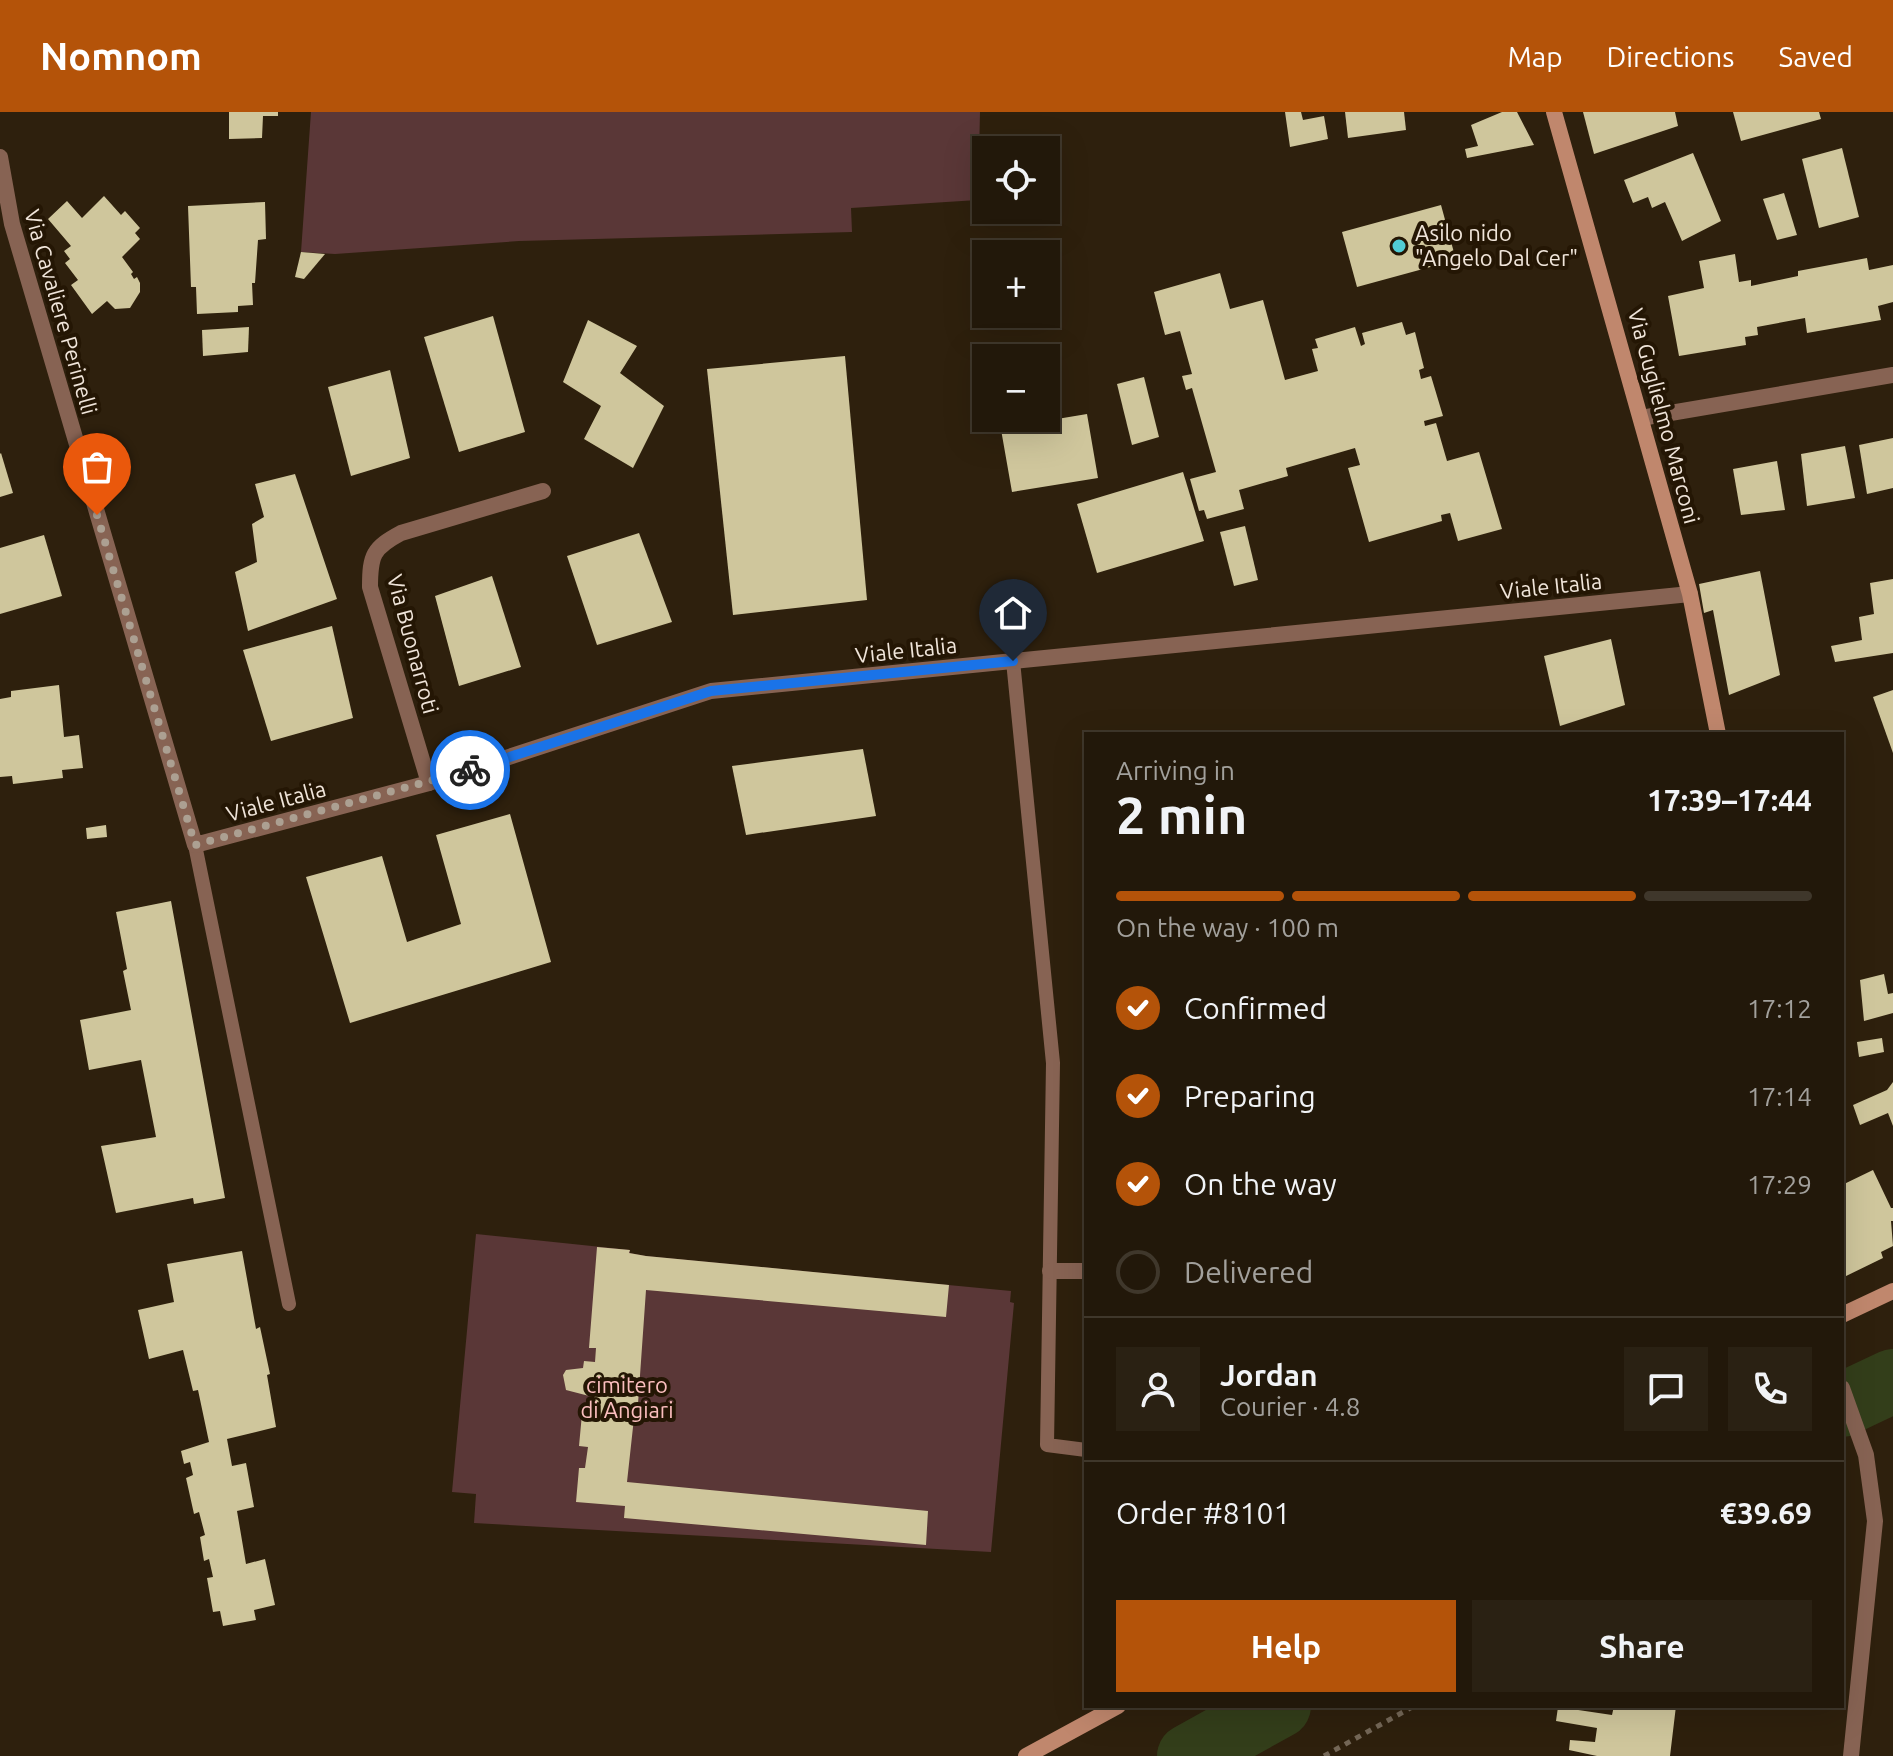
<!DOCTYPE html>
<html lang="en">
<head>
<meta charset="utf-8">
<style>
	:root { --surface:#22180a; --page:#2a2113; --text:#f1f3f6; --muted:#a2a09c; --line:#3f372b; --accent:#b45309 }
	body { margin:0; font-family:Ubuntu,sans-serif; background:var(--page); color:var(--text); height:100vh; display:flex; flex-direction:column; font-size:30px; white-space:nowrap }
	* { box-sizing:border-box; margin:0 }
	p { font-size:26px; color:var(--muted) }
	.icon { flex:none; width:44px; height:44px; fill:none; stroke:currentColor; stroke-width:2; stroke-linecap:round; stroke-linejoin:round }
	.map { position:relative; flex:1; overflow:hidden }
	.details { position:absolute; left:1084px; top:620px; width:760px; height:976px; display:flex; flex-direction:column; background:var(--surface); border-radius:0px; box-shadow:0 8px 32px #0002,0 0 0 2px var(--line) }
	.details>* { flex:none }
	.fabs { position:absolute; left:972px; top:24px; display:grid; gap:16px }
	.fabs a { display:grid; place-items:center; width:88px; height:88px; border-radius:0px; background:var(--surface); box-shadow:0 8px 32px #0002,0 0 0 2px var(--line); font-size:40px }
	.pin { position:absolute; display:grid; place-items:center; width:68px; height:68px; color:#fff; margin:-82px -34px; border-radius:50% 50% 50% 0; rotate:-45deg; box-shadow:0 0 8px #0007 }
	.pin .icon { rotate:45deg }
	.courier { position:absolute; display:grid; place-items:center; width:80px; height:80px; margin:-40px; border:6px solid #1a73e8; border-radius:50%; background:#fff; color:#222; box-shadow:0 2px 10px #0007 }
	.head em { font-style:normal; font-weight:700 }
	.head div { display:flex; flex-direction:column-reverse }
	.head { display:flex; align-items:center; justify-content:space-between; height:136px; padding:0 32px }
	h1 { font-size:52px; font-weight:700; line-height:60px }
	.bar { display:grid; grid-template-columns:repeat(4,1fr); gap:12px 8px; align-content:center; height:96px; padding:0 32px }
	.bar i { height:10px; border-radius:6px; background:var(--line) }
	.bar .current { background:var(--accent) }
	.bar p { grid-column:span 4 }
	.line { display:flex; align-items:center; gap:20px; padding:0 32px; border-top:2px solid var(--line) }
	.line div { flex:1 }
	.round { display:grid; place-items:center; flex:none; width:84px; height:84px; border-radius:0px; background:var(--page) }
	ol { padding:0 32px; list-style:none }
	li { display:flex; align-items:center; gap:24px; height:88px }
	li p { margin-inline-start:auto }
	li .icon { padding:8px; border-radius:50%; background:var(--accent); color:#fff; stroke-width:4 }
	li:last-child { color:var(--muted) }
	li i { width:44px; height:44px; border:4px solid var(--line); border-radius:50% }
	.action { display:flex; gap:16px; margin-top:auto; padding:16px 32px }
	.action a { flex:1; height:92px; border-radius:0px; background:var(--accent); color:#fff; font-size:32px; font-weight:700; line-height:92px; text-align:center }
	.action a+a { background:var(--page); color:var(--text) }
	header { display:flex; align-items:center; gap:48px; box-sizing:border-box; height:112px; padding:0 40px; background:var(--accent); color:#fff }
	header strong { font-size:38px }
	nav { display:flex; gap:44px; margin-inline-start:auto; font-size:28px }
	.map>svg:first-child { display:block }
</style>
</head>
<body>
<header>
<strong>Nomnom</strong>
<nav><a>Map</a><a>Directions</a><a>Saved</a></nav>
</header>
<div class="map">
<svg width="1893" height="1644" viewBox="0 0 1893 1644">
	<rect width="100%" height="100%" fill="#2e200d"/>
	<g fill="#5a3737">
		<polygon points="311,0 980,0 978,88 851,96 852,120 519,129 335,142 301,140"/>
		<polygon points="476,1122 630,1138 630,1141 646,1144 1011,1179 1010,1190 1014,1191 991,1440 474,1411 476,1382 452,1380"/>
	</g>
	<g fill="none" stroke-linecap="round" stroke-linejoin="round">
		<g stroke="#333e1a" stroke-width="64">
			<polyline points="1842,1293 1893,1269"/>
			<polyline points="1189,1644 1279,1594"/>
		</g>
	</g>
	<g fill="#cfc69c">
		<polygon points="229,0 278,0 278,4 263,4 262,26 229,27"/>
		<polygon points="1285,0 1301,0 1303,8 1324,4 1328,27 1290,35"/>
		<polygon points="1345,0 1404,0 1406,18 1348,26"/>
		<polygon points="1502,0 1517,0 1534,33 1467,46 1465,37 1478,34 1471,13"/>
		<polygon points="1583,0 1675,0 1678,14 1594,42"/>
		<polygon points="1733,0 1819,0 1821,7 1741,29"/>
		<polygon points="1842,36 1859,105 1819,116 1802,47"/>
		<polygon points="1693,41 1721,109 1682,129 1665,90 1652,96 1648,85 1633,91 1624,68"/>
		<polygon points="1784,81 1797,123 1777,128 1763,87"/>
		<polygon points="104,84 121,103 125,99 140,116 135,121 140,127 122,145 133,160 131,162 134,167 137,165 140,171 140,180 130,196 115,197 107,189 92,202 71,173 78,168 65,151 70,147 64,139 71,134 48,107 67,89 82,106"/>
		<polygon points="265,90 266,127 258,128 255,171 252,171 253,193 238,194 238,200 197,202 196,175 191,175 188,94"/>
		<polygon points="1441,93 1456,148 1357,175 1342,120"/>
		<polygon points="301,140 325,142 304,167 295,165"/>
		<polygon points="1735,142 1739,170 1751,168 1751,174 1798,164 1798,159 1867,146 1869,158 1893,153 1893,190 1878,194 1881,208 1807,221 1805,206 1757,215 1758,223 1745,225 1746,233 1679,244 1668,184 1704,176 1699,149"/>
		<polygon points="1220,161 1230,197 1263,188 1285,268 1318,259 1312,237 1318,236 1315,227 1355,215 1361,234 1365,232 1362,221 1402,210 1406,223 1415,220 1424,256 1419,258 1421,267 1431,264 1443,304 1424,309 1425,314 1436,311 1447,349 1479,340 1502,417 1458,429 1450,401 1441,403 1442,409 1369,430 1348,356 1360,353 1355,336 1286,356 1288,364 1239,378 1244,397 1207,407 1204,398 1199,399 1190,367 1216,360 1192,276 1186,278 1182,264 1192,262 1180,219 1165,223 1154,180"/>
		<polygon points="493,204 525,320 459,340 424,225"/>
		<polygon points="588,208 637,234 620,261 664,294 633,356 584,327 601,294 563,270"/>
		<polygon points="249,215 248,240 203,244 202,218"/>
		<polygon points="845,244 867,488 733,503 707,257"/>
		<polygon points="390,258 410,346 351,364 328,275"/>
		<polygon points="1144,265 1159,325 1132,333 1117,272"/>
		<polygon points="1087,302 1098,366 1012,380 999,306 1032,306 1033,311"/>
		<polygon points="1893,326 1893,376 1867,382 1859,333"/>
		<polygon points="1845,334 1855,386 1807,394 1801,342"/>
		<polygon points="1,341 13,381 0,385 0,342"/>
		<polygon points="1777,349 1785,398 1741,403 1733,357"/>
		<polygon points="1183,360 1204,429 1097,461 1077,392"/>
		<polygon points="295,362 337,487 248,519 235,460 257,450 252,412 264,405 255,372"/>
		<polygon points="1245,414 1258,468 1234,474 1220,420"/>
		<polygon points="639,421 672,510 597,533 567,444"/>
		<polygon points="44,423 62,484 0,502 0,436"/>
		<polygon points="1760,459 1780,563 1729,583 1713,498 1704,501 1699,472"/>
		<polygon points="492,464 521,555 459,574 435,484"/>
		<polygon points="1893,467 1893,541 1835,550 1831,534 1862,528 1859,505 1874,502 1870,471"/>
		<polygon points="332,514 353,606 271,629 243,538"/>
		<polygon points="1611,527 1625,593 1560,614 1544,544"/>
		<polygon points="59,573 64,625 79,623 83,656 62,658 63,666 13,672 12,664 0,665 0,587 11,585 11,579"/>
		<polygon points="1893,578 1893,641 1873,585"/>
		<polygon points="863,637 876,704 746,723 732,654"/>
		<polygon points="510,702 551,850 350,911 306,765 382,744 407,830 461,812 436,723"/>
		<polygon points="106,713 107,725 87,727 86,716"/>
		<polygon points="171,789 225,1086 194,1092 193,1086 116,1101 101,1034 156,1025 141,948 89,958 80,908 131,898 123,859 127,857 116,800"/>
		<polygon points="1884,862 1888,882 1893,881 1893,901 1864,909 1860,868"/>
		<polygon points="1882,926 1884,940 1859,945 1857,930"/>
		<polygon points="1893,970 1893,1014 1888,1001 1860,1013 1853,993 1887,978"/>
		<polygon points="1873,1058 1891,1096 1893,1096 1893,1109 1891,1109 1893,1134 1881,1140 1883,1146 1842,1166 1842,1073"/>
		<polygon points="597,1135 630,1138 629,1141 646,1144 949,1173 946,1205 646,1178 637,1306 634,1306 627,1370 928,1399 926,1433 624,1406 625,1394 576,1390 579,1356 585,1356 588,1335 579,1334 582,1302 591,1302 593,1285 566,1278 563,1263 566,1258 583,1256 584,1249 595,1250 596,1236 589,1236"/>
		<polygon points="242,1139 256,1217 260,1215 270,1262 267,1263 276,1315 227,1327 232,1354 246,1351 254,1395 237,1399 246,1452 265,1447 275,1493 254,1498 256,1508 223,1514 220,1499 213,1500 207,1466 213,1465 209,1447 204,1449 200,1425 205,1423 199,1400 194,1402 186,1366 193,1363 190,1350 184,1352 181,1339 209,1330 198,1278 193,1279 183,1238 149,1247 138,1198 174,1190 167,1152"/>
		<polygon points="1614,1594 1676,1594 1670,1644 1597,1644 1569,1638 1570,1628 1595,1630 1597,1616 1556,1609 1558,1595 1612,1603"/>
	</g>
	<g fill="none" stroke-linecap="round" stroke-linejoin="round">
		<polyline stroke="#746757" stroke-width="5" stroke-dasharray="6 6" stroke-linecap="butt" points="1324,1644 1414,1594"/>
		<g stroke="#876353" stroke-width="14">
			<polyline points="1013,549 1053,951 1047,1333 1086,1338"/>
			<polyline points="195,733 289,1192"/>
		</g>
		<g stroke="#876353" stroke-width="16">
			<polyline points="0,45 12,112 195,733 429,671 711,579 1690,482"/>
			<polyline points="1641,306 1893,263"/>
			<path d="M 429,671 L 370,475 C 370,443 373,436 401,421 L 543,379"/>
			<polyline points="1050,1159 1086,1159"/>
			<polyline points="1842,1276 1866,1343 1875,1409 1851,1644"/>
		</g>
		<g stroke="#c0876d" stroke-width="16">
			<polyline points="1554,0 1690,482 1718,622"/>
			<polyline points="1842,1203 1893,1179"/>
			<polyline points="1026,1644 1118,1594"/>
		</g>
	</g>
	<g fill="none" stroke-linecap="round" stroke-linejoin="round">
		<polyline stroke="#aca092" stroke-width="8" stroke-dasharray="0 14.4" points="97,403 195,733 470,658"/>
		<polyline stroke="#1a73e8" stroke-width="10" points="470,658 711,579 1013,549"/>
	</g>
	<circle fill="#51ccd4" stroke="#241604" stroke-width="3" cx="1399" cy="134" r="8"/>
	<g text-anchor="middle" stroke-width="8" stroke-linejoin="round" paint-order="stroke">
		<g font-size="22" fill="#f0e5da" stroke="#241604" text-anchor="start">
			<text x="1415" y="129">Asilo nido<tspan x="1415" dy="25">"Angelo Dal Cer"</tspan></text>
		</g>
		<g font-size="22" fill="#f0e5da" stroke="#241604">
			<text transform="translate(61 200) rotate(74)" y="8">Via Cavaliere Perinelli</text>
			<text transform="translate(1664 304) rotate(75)" y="8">Via Guglielmo Marconi</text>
			<text transform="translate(1551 474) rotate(-6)" y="8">Viale Italia</text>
			<text transform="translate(413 532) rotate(75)" y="8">Via Buonarroti</text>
			<text transform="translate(906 538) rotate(-6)" y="8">Viale Italia</text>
			<text transform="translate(276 689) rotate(-15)" y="8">Viale Italia</text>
		</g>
		<g font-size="22" fill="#fbbebe" stroke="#241604">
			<text x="627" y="1281">cimitero<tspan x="627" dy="25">di Angiari</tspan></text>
		</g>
	</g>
</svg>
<div class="fabs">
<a><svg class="icon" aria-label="locate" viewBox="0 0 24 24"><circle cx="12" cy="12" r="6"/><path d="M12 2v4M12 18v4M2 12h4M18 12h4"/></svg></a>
<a>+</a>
<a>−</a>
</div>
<div class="pin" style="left:97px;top:403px;background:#ea580c"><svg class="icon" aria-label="bag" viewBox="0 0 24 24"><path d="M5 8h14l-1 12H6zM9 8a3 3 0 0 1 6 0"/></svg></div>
<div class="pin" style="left:1013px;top:549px;background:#1f2937"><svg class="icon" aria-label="home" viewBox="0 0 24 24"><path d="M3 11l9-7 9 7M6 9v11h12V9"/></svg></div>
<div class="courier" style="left:470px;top:658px"><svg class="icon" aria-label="bike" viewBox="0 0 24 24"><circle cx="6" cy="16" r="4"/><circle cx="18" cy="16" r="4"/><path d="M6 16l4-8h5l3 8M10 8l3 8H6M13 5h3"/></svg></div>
<section class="details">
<div class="head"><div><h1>2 min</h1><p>Arriving in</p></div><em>17:39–17:44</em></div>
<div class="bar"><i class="current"></i><i class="current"></i><i class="current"></i><i></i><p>On the way · 100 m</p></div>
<ol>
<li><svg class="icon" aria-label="check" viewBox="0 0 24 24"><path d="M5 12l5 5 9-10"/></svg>Confirmed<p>17:12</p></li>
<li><svg class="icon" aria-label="check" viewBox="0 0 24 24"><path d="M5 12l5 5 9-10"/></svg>Preparing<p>17:14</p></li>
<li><svg class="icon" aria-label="check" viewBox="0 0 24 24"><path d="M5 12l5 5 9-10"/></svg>On the way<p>17:29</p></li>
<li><i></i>Delivered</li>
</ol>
<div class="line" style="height:144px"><a class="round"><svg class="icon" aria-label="person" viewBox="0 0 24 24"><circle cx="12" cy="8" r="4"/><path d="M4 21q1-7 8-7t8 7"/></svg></a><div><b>Jordan</b><p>Courier · 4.8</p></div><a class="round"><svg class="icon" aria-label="chat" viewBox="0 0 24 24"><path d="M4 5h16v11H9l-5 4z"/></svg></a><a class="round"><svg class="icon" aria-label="phone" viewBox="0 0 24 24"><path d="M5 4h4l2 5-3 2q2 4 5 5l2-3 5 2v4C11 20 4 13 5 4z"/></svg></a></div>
<div class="line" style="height:104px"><div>Order #8101</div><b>€39.69</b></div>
<div class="action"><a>Help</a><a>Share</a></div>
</section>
</div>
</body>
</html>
